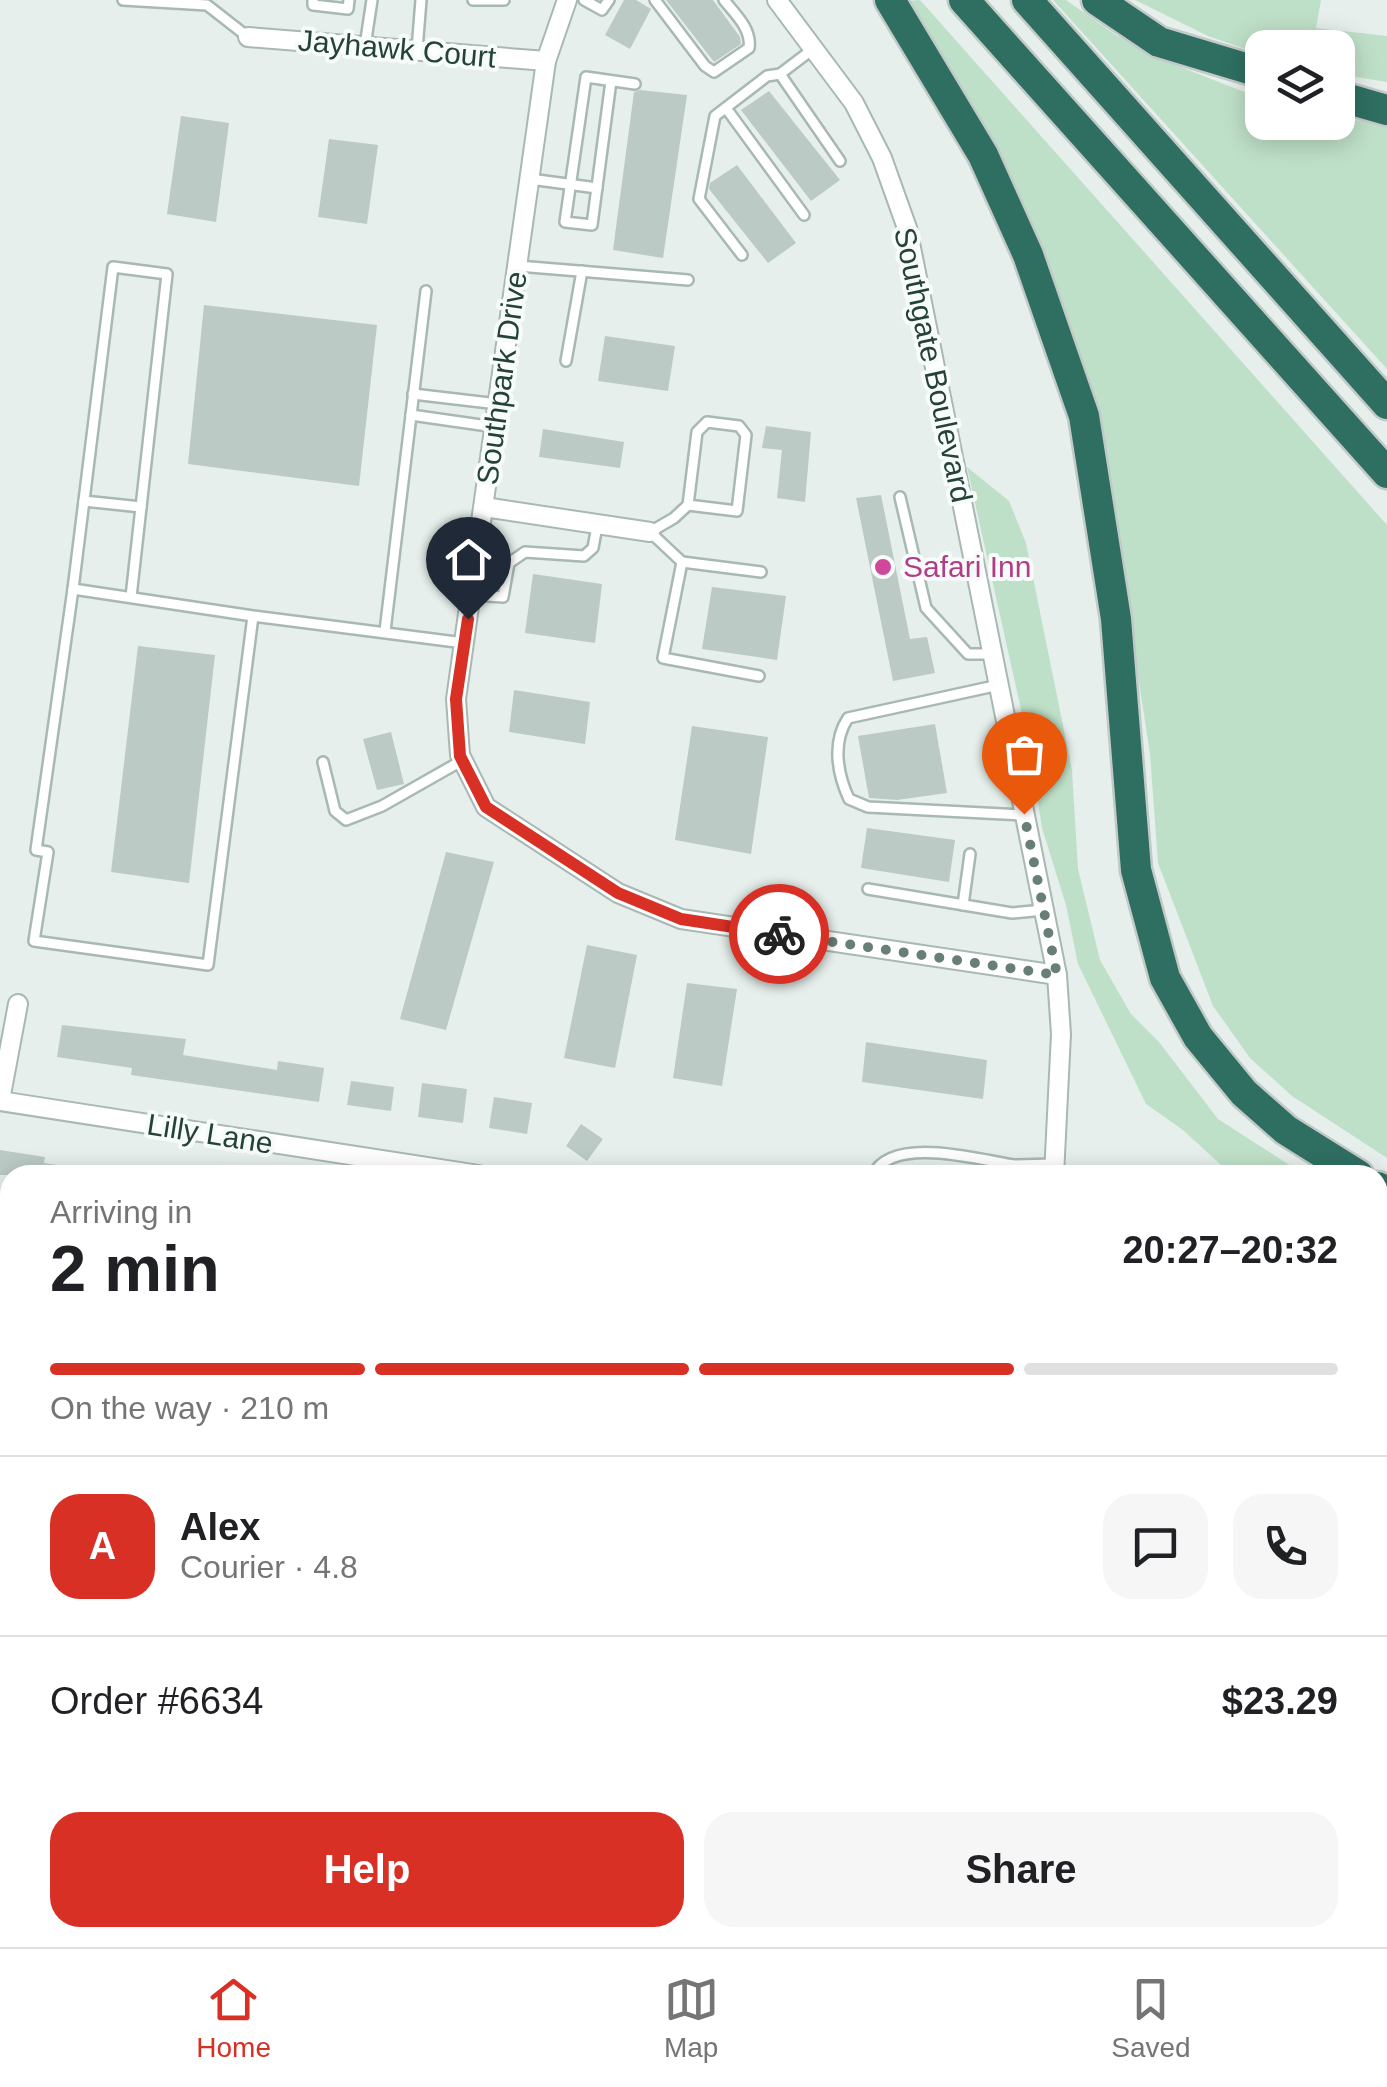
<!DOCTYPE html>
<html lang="en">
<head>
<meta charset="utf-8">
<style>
	:root { --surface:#fff; --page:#f6f6f6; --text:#202124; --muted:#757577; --line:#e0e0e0; --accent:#d93025 }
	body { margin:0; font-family:Helvetica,sans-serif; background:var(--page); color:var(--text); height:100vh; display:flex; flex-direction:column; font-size:38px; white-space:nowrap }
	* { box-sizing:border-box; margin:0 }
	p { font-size:32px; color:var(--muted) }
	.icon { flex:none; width:55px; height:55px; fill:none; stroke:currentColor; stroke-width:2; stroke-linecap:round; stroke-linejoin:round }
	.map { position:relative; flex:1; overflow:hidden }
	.side { position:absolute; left:0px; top:1165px; width:1388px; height:782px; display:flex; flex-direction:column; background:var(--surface); border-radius:30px 30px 0 0; box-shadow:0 5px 25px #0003 }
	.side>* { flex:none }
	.controls { position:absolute; left:1245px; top:30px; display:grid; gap:20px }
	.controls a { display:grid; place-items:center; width:110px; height:110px; border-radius:20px; background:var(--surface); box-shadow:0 5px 25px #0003; font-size:50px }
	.pin { position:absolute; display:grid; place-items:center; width:85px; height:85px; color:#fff; margin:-102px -42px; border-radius:50% 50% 50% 0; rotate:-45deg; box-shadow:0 0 10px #0007 }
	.pin .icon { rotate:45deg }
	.courier { position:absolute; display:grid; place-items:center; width:100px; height:100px; margin:-50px; border:8px solid #d93025; border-radius:50%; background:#fff; color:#222; box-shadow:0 2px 12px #0007 }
	.head em { font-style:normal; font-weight:700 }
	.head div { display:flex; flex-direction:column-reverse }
	.head { display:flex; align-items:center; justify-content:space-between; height:170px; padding:0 50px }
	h1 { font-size:65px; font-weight:700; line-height:75px }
	.bar { display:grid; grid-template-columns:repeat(4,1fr); gap:15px 10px; align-content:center; height:120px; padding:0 50px }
	.bar i { height:12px; border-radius:8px; background:var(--line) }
	.bar .active { background:var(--accent) }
	.bar p { grid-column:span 4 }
	.line { display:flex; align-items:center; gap:25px; padding:0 50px; border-top:2px solid var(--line) }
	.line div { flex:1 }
	.round { display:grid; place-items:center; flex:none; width:105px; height:105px; border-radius:30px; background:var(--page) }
	.action { display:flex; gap:20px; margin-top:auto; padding:20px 50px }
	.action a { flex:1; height:115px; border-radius:30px; background:var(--accent); color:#fff; font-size:40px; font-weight:700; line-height:115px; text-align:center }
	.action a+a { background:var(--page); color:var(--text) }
	.menu { display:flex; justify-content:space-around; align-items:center; height:140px; border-top:2px solid var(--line); background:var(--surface); font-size:28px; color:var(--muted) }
	.menu a { display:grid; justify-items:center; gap:5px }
	.menu .active { color:var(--accent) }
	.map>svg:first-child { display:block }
</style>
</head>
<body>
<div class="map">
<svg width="1387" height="1947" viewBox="0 0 1387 1947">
	<rect width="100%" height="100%" fill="#e6efeb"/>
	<g fill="#bfe0c8">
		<polygon points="920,0 1387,525 1387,1158 1292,1096 1250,1058 1213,1006 1158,863 1150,754 1117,540 977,119 908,1"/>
		<polygon points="1053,0 1066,0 1116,35 1168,62 1262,99 1262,122 1338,122 1338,118 1387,124 1387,369"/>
		<polygon points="1135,0 1321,0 1316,28 1387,36 1387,82 1338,74 1338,48 1262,48 1262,55 1208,36"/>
		<polygon points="967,467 1009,501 1026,543 1072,770 1078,869 1100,960 1131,1014 1159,1042 1218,1119 1305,1175 1232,1175 1183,1130 1146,1104 1078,964 1066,905 1042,828 1030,750"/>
		<polygon points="1378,1232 1387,1243 1387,1331 1378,1321"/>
		<polygon points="600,1938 956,1938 954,1947 613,1947"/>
		<polygon points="993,1938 1253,1938 1252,1947 991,1947"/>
	</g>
	<g fill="#bbcac4">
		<polygon points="624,0 636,0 651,9 630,49 605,35"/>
		<polygon points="666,0 713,0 740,37 741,44 714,62"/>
		<polygon points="640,90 687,95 663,258 613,250 634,92"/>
		<polygon points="769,91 840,180 811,201 741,110"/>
		<polygon points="181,116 229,123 216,222 167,214"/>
		<polygon points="329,139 378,145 367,224 318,217"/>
		<polygon points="737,165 796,243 768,263 709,189 710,183"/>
		<polygon points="204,305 377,325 359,486 188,464"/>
		<polygon points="605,336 675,346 668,391 598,381"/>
		<polygon points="766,426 811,432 805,502 777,498 782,450 762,448"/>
		<polygon points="543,429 624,442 620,468 539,457"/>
		<polygon points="881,495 910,639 927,637 935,673 893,681 856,498"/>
		<polygon points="533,574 602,584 595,643 525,633"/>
		<polygon points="712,587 786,596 777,660 702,649"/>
		<polygon points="138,646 215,655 189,883 111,872"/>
		<polygon points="514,690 590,702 585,744 509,732"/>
		<polygon points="935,724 947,793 897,800 869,798 858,736"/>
		<polygon points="692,726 768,737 751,854 675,840"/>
		<polygon points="391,732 404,784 377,790 363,739"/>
		<polygon points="867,828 955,840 949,882 861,868"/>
		<polygon points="446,852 494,862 446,1030 400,1019"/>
		<polygon points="587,945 637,955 615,1068 564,1058"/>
		<polygon points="687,983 737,989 722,1086 673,1078"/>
		<polygon points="62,1025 186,1039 183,1055 277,1070 278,1061 324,1068 319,1102 131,1075 132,1068 57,1057"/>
		<polygon points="866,1042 987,1060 983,1099 862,1082"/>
		<polygon points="351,1081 394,1087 391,1111 347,1105"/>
		<polygon points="422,1083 467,1089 463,1123 418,1117"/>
		<polygon points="494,1097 532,1103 527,1134 489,1128"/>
		<polygon points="581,1124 603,1139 587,1161 566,1146"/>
		<polygon points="0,1150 45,1157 44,1163 70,1167 70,1175 0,1175"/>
	</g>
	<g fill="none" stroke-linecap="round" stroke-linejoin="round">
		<g stroke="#a8b8b2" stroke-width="14">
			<g id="lane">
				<polyline points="123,0 207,5 248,37"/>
				<polyline points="313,0 313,5 348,9 349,0"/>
				<polyline points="473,0 504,0"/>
				<polyline points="584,0 602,10 609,0"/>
				<path d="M 655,0 L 705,66 L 714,72 L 749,48 C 752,29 735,14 724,0"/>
				<polyline points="365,46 372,0"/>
				<polyline points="417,50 421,0"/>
				<polyline points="780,74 840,161"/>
				<polyline points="611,81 592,225 565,222 586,77 635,84"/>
				<polyline points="726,108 804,215"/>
				<polyline points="530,179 597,188"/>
				<polyline points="742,255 699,199 715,116 767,76 780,74 813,49"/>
				<polyline points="518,266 688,280"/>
				<polyline points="566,361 582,271"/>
				<polyline points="413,394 498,404"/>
				<polyline points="411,415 495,427"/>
				<polyline points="900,497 926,608 968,654 992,654"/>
				<polyline points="84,501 141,507"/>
				<polyline points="688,505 697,432 707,422 739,426 746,435 737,511 688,505 674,518 650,532 682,562 663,658 759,676"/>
				<polyline points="682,562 761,572"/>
				<polyline points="73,589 113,267 167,274 131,597"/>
				<polyline points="471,595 503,597 509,563 525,552 584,556 593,548 597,526"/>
				<polyline points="253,616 208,965 34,941 48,852 36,850 73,589 253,616 464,643"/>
				<polyline points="385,631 426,291"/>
				<path d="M 999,685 L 848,718 C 832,742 837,773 849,799 L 868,807 L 1025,815"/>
				<polyline points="323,762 335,811 346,820 382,806 463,760"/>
				<polyline points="868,889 1012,913 1044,910"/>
				<polyline points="963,905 970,854"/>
				<path d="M 873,1175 C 891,1135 978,1159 1013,1165"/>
				<polyline points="1007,1175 1007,1169 1013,1165 1055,1164"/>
				<polyline points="1378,1344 1387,1352"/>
				<polyline points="1378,1398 1387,1407"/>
				<polyline points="1378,1498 1387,1499"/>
				<polyline points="1378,1533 1387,1533"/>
				<polyline points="1378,1703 1387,1588"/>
				<polyline points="1378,1827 1383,1785"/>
				<polyline points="1378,1861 1387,1869"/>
				<polyline points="0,1912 10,1900"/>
			</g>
		</g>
		<g stroke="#a8b8b2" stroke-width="22">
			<g id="street">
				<polyline points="567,0 546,61 456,699 460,755 486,807 618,893 681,919 1057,975"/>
				<polyline points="777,0 854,103 882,158 907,228 1057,975 1061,1034 1054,1175"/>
				<polyline points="248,37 546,61"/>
				<polyline points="484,507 650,532"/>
				<polyline points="0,1100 18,1004"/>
				<polyline points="0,1101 479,1175"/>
				<polyline points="0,1330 10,1329"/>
				<polyline points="0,1547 10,1550"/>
				<polyline points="1378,1728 1387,1728"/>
				<polyline points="974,1947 975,1938"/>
			</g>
		</g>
		<g stroke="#a4bbb3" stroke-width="30">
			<g id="secondary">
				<polyline points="0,1879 10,1887"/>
				<polyline points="75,1938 87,1947"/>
			</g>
		</g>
		<g stroke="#c2cac8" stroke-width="35">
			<g id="highway">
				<polyline points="890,0 983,155 1028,255 1084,416 1116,619 1136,870 1165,978 1198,1037 1244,1093 1286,1130 1358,1175"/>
				<polyline points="964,0 1387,473"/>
				<polyline points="1027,0 1387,404"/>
				<polyline points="1097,0 1159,42 1262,73"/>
				<polyline points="1338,96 1387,110"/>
				<polyline points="1378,1187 1387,1193"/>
			</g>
		</g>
		<use href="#lane" stroke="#fff" stroke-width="9"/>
		<use href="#street" stroke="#fff" stroke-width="18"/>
		<use href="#secondary" stroke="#fff" stroke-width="25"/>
		<use href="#highway" stroke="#2f6f62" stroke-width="30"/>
	</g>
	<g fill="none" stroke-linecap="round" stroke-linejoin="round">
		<polyline stroke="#687f78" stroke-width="10" stroke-dasharray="0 18" points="779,934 1057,975 1024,814"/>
		<polyline stroke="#d93025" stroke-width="12" points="468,619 456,699 460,756 486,807 618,893 681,919 779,934"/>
	</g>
	<circle fill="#d1479c" stroke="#f7fbf9" stroke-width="4" cx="883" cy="567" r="10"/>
	<g text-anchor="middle" stroke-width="8" stroke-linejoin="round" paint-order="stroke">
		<g font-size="30" fill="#24423a" stroke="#f7fbf9">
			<text transform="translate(397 49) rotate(5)" y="10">Jayhawk Court</text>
			<text transform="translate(933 365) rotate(78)" y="10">Southgate Boulevard</text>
			<text transform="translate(502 378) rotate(-82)" y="10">Southpark Drive</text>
			<text transform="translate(210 1134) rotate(9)" y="10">Lilly Lane</text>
		</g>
		<g font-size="30" fill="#b23c85" stroke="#f7fbf9" text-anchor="start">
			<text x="903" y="577">Safari Inn</text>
		</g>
	</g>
</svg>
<div class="controls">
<a><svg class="icon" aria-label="layers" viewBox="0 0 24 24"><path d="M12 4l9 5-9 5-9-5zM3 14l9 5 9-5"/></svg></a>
</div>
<div class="pin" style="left:1024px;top:814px;background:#ea580c"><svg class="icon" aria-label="bag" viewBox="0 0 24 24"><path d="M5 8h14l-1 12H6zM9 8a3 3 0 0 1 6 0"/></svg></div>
<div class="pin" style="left:468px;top:619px;background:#1f2937"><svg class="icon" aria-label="home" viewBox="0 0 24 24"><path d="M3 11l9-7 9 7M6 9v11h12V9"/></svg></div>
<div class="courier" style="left:779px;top:934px"><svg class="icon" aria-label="bike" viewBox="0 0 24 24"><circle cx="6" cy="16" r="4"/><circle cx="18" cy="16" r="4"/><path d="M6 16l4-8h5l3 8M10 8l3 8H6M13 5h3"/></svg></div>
<section class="side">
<div class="head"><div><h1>2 min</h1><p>Arriving in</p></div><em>20:27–20:32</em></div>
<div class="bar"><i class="active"></i><i class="active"></i><i class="active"></i><i></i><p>On the way · 210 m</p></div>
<div class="line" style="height:180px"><b class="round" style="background:var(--accent);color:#fff">A</b><div><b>Alex</b><p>Courier · 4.8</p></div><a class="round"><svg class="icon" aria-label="chat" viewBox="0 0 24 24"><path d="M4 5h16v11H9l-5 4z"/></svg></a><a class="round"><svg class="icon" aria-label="phone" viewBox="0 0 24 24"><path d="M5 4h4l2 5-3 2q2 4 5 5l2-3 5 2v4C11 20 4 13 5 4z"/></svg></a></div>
<div class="line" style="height:130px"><div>Order #6634</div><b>$23.29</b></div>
<div class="action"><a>Help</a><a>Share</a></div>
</section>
</div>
<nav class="menu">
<a class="active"><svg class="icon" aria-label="home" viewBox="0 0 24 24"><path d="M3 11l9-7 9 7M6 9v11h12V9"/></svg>Home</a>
<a><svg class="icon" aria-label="map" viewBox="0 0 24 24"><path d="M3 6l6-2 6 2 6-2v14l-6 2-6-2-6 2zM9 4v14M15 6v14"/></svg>Map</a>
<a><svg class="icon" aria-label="saved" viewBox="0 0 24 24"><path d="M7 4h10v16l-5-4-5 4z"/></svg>Saved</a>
</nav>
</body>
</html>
